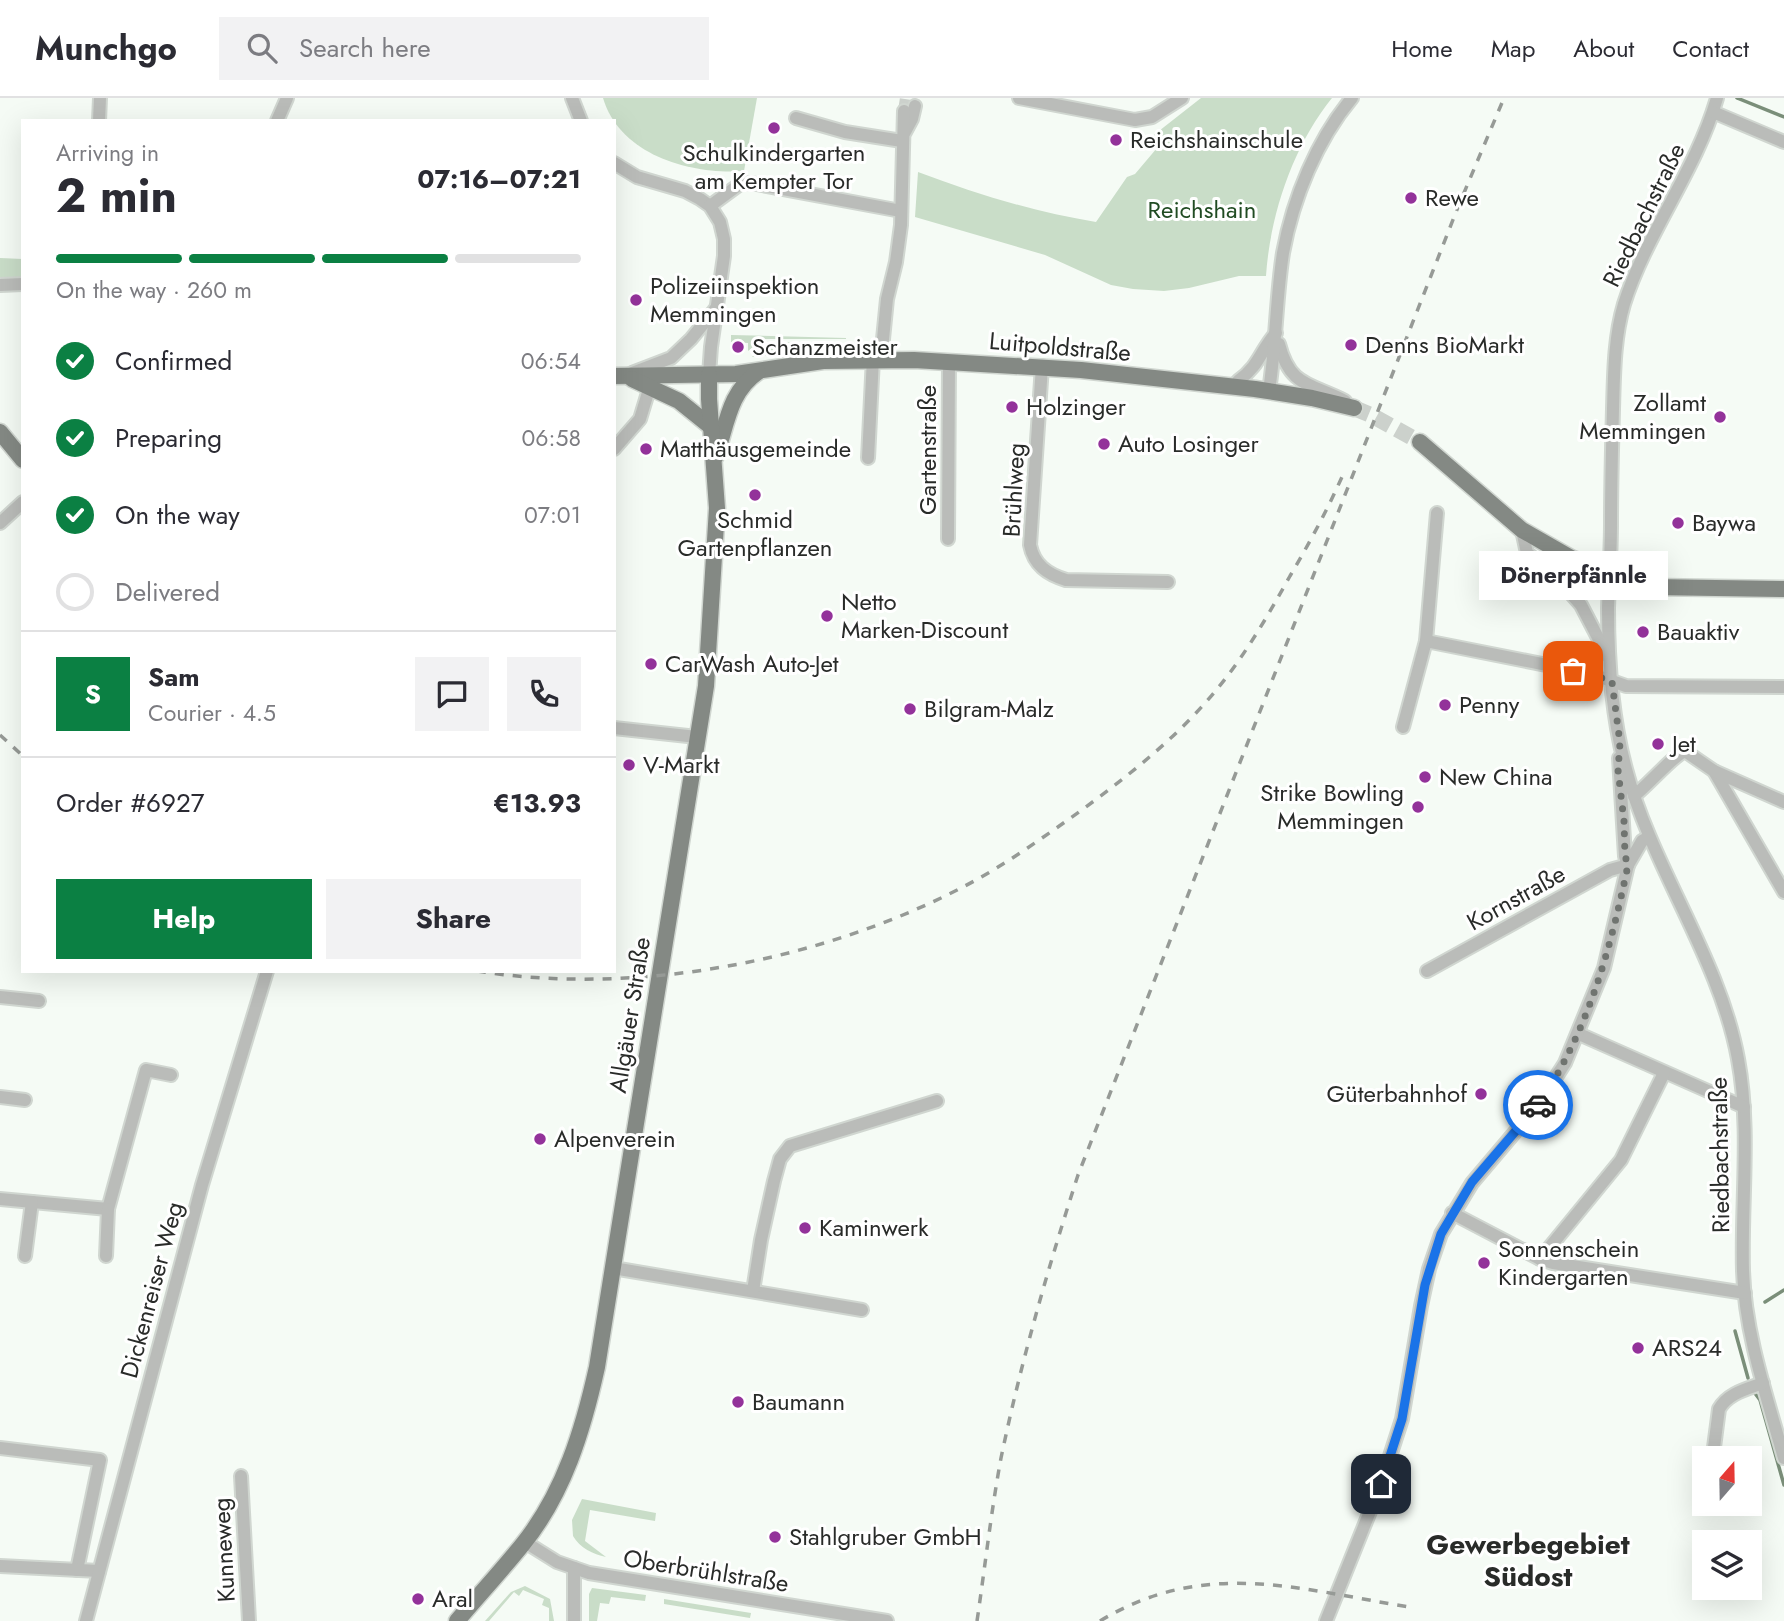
<!DOCTYPE html>
<html lang="en">
<head>
<meta charset="utf-8">
<style>
	:root { --surface:#fff; --page:#f2f2f3; --text:#2b2b33; --muted:#7c7c81; --line:#e1e1e2; --accent:#0b8043 }
	body { margin:0; font-family:Jost,sans-serif; background:var(--page); color:var(--text); height:100vh; display:flex; flex-direction:column; font-size:26px; white-space:nowrap }
	* { box-sizing:border-box; margin:0 }
	p { font-size:23px; color:var(--muted) }
	.icon { flex:none; width:38px; height:38px; fill:none; stroke:currentColor; stroke-width:2; stroke-linecap:round; stroke-linejoin:round }
	.map { position:relative; flex:1; overflow:hidden }
	.details { position:absolute; left:21px; top:21px; width:595px; height:854px; display:flex; flex-direction:column; background:var(--surface); border-radius:0px; box-shadow:0 7px 28px #0002 }
	.details>* { flex:none }
	.needle { width:46px; rotate:20deg }
	.buttons { position:absolute; left:1692px; top:1348px; display:grid; gap:14px }
	.buttons a { display:grid; place-items:center; width:70px; height:70px; border-radius:0px; background:var(--surface); box-shadow:0 7px 28px #0002; font-size:35px }
	.pin { position:absolute; display:grid; place-items:center; width:60px; height:60px; color:#fff; margin:-30px; border-radius:14px; box-shadow:0 4px 10px #0006 }
	.courier { position:absolute; display:grid; place-items:center; width:70px; height:70px; margin:-35px; border:5px solid #1a73e8; border-radius:50%; background:#fff; color:#222; box-shadow:0 2px 9px #0007 }
	.bubble { position:absolute; height:49px; border-radius:0px; background:var(--surface); box-shadow:0 7px 28px #0002; font-size:23px; font-weight:700; line-height:49px; text-align:center }
	.head em { font-style:normal; font-weight:700 }
	.head div { display:flex; flex-direction:column-reverse }
	.head { display:flex; align-items:center; justify-content:space-between; height:119px; padding:0 35px }
	h1 { font-size:46px; font-weight:700; line-height:52px }
	.bar { display:grid; grid-template-columns:repeat(4,1fr); gap:10px 7px; align-content:center; height:84px; padding:0 35px }
	.bar i { height:9px; border-radius:5px; background:var(--line) }
	.bar .active { background:var(--accent) }
	.bar p { grid-column:span 4 }
	.line { display:flex; align-items:center; gap:18px; padding:0 35px; border-top:2px solid var(--line) }
	.line div { flex:1 }
	.round { display:grid; place-items:center; flex:none; width:74px; height:74px; border-radius:0px; background:var(--page) }
	ol { padding:0 35px; list-style:none }
	li { display:flex; align-items:center; gap:21px; height:77px }
	li p { margin-inline-start:auto }
	li .icon { padding:7px; border-radius:50%; background:var(--accent); color:#fff; stroke-width:4 }
	li:last-child { color:var(--muted) }
	li i { width:38px; height:38px; border:4px solid var(--line); border-radius:50% }
	.cta { display:flex; gap:14px; margin-top:auto; padding:14px 35px }
	.cta a { flex:1; height:80px; border-radius:0px; background:var(--accent); color:#fff; font-size:28px; font-weight:700; line-height:80px; text-align:center }
	.cta a+a { background:var(--page); color:var(--text) }
	header { display:flex; align-items:center; gap:42px; box-sizing:border-box; height:98px; padding:0 35px; background:var(--surface); border-bottom:2px solid var(--line) }
	header strong { font-size:33px }
	nav { display:flex; gap:38px; margin-inline-start:auto; font-size:24px }
	.search { width:490px; height:63px; background:var(--page); display:flex; align-items:center; gap:18px; box-sizing:border-box; padding:0 24px; border-radius:0px; color:var(--muted); font-size:26px }
	.map>svg:first-child { display:block }
</style>
</head>
<body>
<header>
<strong>Munchgo</strong>
<div class="search"><svg class="icon" aria-label="search" viewBox="0 0 24 24"><circle cx="10" cy="10" r="6"/><path d="M15 15l6 6"/></svg>Search here</div>
<nav><a>Home</a><a>Map</a><a>About</a><a>Contact</a></nav>
</header>
<div class="map">
<svg width="1784" height="1523" viewBox="0 0 1784 1523">
	<rect width="100%" height="100%" fill="#f5fbf5"/>
	<g fill="#c9ddc8">
		<path d="M 603,0 L 757,0 L 744,73 C 690,77 620,57 603,0 Z"/>
		<path d="M 1201,0 L 1332,0 C 1293,48 1270,117 1266,178 L 1239,178 L 1189,190 L 1164,193 L 1133,191 L 1111,187 L 1045,157 L 915,119 L 918,74 C 976,96 1035,114 1096,124 L 1127,79 L 1135,76 L 1157,50 L 1150,40 Z"/>
		<polygon points="0,160 23,161 23,180 0,179"/>
		<polygon points="731,237 846,240 846,241 764,241 748,253 748,245 731,244"/>
		<polygon points="775,244 821,245 857,253 820,252 752,259 763,246"/>
		<path d="M 582,1401 L 656,1415 L 655,1423 L 590,1412 L 585,1443 L 606,1459 C 593,1456 580,1450 573,1438 L 572,1422 Z"/>
		<polygon points="525,1488 550,1501 554,1523 549,1523 549,1510 542,1507 544,1501 523,1492 519,1498 514,1494 489,1523 485,1523 511,1494"/>
		<polygon points="592,1490 646,1497 645,1503 611,1499 609,1506 600,1505 597,1523 589,1523 589,1496"/>
		<polygon points="664,1501 751,1515 750,1520 664,1506"/>
	</g>
	<g fill="none" stroke-linecap="round" stroke-linejoin="round">
		<g stroke="#7a8e79" stroke-width="3.5">
			<polyline points="1737,0 1784,19"/>
			<polyline points="1765,1204 1784,1192"/>
			<polyline points="1735,1233 1748,1280"/>
			<polyline points="1754,1294 1760,1302 1784,1387"/>
		</g>
		<polyline stroke="#ccd1cc" stroke-width="12" stroke-dasharray="12 6" stroke-linecap="butt" points="904,13 906,0"/>
		<polyline stroke="#ccd1cc" stroke-width="16" stroke-dasharray="16 8" stroke-linecap="butt" points="1354,310 1371,317 1420,344"/>
		<g stroke="#d0d6d0" stroke-width="16">
			<g id="minor">
				<polyline points="572,0 581,23"/>
				<polyline points="1019,0 1135,22 1152,19 1182,0"/>
				<path d="M 1717,0 C 1696,73 1647,134 1624,206 C 1614,240 1614,277 1613,311 C 1612,349 1611,387 1611,425 C 1611,453 1609,481 1608,510 C 1608,563 1612,620 1626,671 C 1652,770 1720,861 1738,961 C 1751,1031 1741,1103 1743,1173 C 1745,1236 1767,1299 1784,1360"/>
				<polyline points="1713,14 1784,44"/>
				<polyline points="796,20 845,34 902,43"/>
				<polyline points="99,23 100,0"/>
				<polyline points="277,23 287,0"/>
				<polyline points="905,34 912,21 915,8"/>
				<polyline points="614,65 637,79 685,93 700,101 710,108 720,124 724,141 724,158 711,249 709,277"/>
				<polyline points="710,108 740,86 751,85 901,113"/>
				<polyline points="0,187 23,186"/>
				<path d="M 1279,246 C 1290,289 1310,285 1345,303"/>
				<polyline points="881,261 887,201 896,164 901,127 904,13"/>
				<path d="M 1042,268 L 1030,447 C 1034,467 1047,476 1066,482 L 1168,484"/>
				<polyline points="632,275 671,260 691,241 717,209"/>
				<path d="M 1238,283 C 1260,267 1260,253 1276,235"/>
				<path d="M 1269,293 C 1276,247 1276,200 1283,155 C 1293,100 1317,42 1352,0"/>
				<polyline points="614,351 640,321 650,288"/>
				<polyline points="868,360 873,260"/>
				<polyline points="0,425 23,404"/>
				<polyline points="1522,432 1527,455 1555,478 1581,507 1608,559"/>
				<polyline points="948,441 949,263"/>
				<polyline points="1426,543 1592,576 1626,588 1784,589"/>
				<polyline points="1403,629 1426,543 1437,415"/>
				<polyline points="614,630 697,639"/>
				<polyline points="1619,660 1625,758 1628,767"/>
				<polyline points="1714,673 1784,794"/>
				<path d="M 1634,698 C 1647,688 1674,657 1685,653 L 1714,673 L 1784,704"/>
				<polyline points="1427,873 1610,772 1628,767"/>
				<polyline points="0,899 39,903"/>
				<polyline points="1579,936 1744,1009"/>
				<polyline points="0,999 25,1002"/>
				<polyline points="0,1101 108,1111 146,972 171,977"/>
				<polyline points="1452,1115 1540,1161 1553,1165 1745,1195"/>
				<polyline points="25,1158 32,1104"/>
				<polyline points="106,1158 108,1111"/>
				<polyline points="1540,1161 1621,1062 1664,975"/>
				<polyline points="613,1170 862,1212"/>
				<polyline points="753,1193 761,1142 774,1083 780,1061 790,1048 937,1003"/>
				<polyline points="0,1350 100,1362 77,1472"/>
				<path d="M 1713,1357 L 1719,1311 C 1728,1295 1747,1291 1763,1285"/>
				<polyline points="241,1378 249,1523"/>
				<polyline points="525,1444 557,1464 589,1475 887,1523"/>
				<polyline points="0,1468 99,1473"/>
				<polyline points="574,1470 574,1523"/>
				<polyline points="86,1523 202,1087 267,873"/>
				<polyline points="1326,1523 1381,1386 1402,1321 1421,1208 1429,1171 1441,1136 1472,1085 1538,1007 1565,965 1604,870 1628,767 1642,743 1649,739"/>
			</g>
		</g>
		<g stroke="#d0d6d0" stroke-width="19">
			<g id="major">
				<polyline points="614,278 736,276 823,263 914,262 1081,272 1255,291 1312,300 1354,310"/>
				<polyline points="632,281 679,303 710,328"/>
				<polyline points="0,334 23,362"/>
				<polyline points="1420,344 1522,432 1571,460 1635,486 1652,489 1784,491"/>
				<path d="M 716,358 C 727,326 729,294 758,274"/>
				<path d="M 457,1523 C 479,1497 502,1472 523,1446 C 564,1395 583,1332 597,1269 L 706,588 L 717,410 L 709,301 L 709,277"/>
			</g>
		</g>
		<use href="#minor" stroke="#babcb9" stroke-width="12"/>
		<use href="#major" stroke="#848984" stroke-width="16"/>
		<g stroke="#969a96" stroke-width="3.5" stroke-dasharray="9 9" stroke-linecap="butt">
			<polyline points="0,637 23,658"/>
			<path d="M 477,873 C 635,898 818,864 961,790 C 1002,769 1041,741 1079,714 C 1124,681 1169,646 1206,604 C 1240,566 1265,523 1290,478 C 1310,444 1329,409 1345,372"/>
			<path d="M 977,1523 C 985,1469 991,1414 1001,1360 C 1021,1264 1048,1170 1078,1077 L 1458,109 L 1504,0"/>
			<path d="M 1100,1523 C 1204,1460 1298,1491 1409,1509"/>
		</g>
	</g>
	<g fill="none" stroke-linecap="round" stroke-linejoin="round">
		<path stroke="#707470" stroke-width="7" stroke-dasharray="0 12.6" d="M 1538,1007 C 1588,934 1610,853 1628,767 L 1625,758 L 1624,723 L 1618,672 L 1620,645 L 1612,584 L 1592,576 L 1573,573"/>
		<polyline stroke="#1a73e8" stroke-width="9" points="1381,1386 1402,1321 1425,1187 1441,1136 1472,1084 1538,1007"/>
	</g>
	<g fill="#93329a" stroke="#fff" stroke-width="2.5">
		<circle cx="774" cy="30" r="7"/>
		<circle cx="1116" cy="42" r="7"/>
		<circle cx="1411" cy="100" r="7"/>
		<circle cx="636" cy="202" r="7"/>
		<circle cx="1351" cy="247" r="7"/>
		<circle cx="738" cy="249" r="7"/>
		<circle cx="1012" cy="309" r="7"/>
		<circle cx="1720" cy="319" r="7"/>
		<circle cx="1104" cy="346" r="7"/>
		<circle cx="646" cy="351" r="7"/>
		<circle cx="755" cy="397" r="7"/>
		<circle cx="1678" cy="425" r="7"/>
		<circle cx="827" cy="518" r="7"/>
		<circle cx="1643" cy="534" r="7"/>
		<circle cx="651" cy="566" r="7"/>
		<circle cx="1445" cy="607" r="7"/>
		<circle cx="910" cy="611" r="7"/>
		<circle cx="1658" cy="646" r="7"/>
		<circle cx="629" cy="667" r="7"/>
		<circle cx="1425" cy="679" r="7"/>
		<circle cx="1418" cy="709" r="7"/>
		<circle cx="1481" cy="996" r="7"/>
		<circle cx="540" cy="1041" r="7"/>
		<circle cx="805" cy="1130" r="7"/>
		<circle cx="1484" cy="1165" r="7"/>
		<circle cx="1638" cy="1250" r="7"/>
		<circle cx="738" cy="1304" r="7"/>
		<circle cx="775" cy="1439" r="7"/>
		<circle cx="418" cy="1501" r="7"/>
	</g>
	<g text-anchor="middle" stroke-width="6" stroke-linejoin="round" paint-order="stroke">
		<g font-size="24" fill="#292b29" stroke="#fff" text-anchor="start">
			<text x="1130" y="50">Reichshainschule</text>
			<text x="774" y="63" text-anchor="middle">Schulkindergarten<tspan x="774" dy="28">am Kempter Tor</tspan></text>
			<text x="1425" y="108">Rewe</text>
			<text x="650" y="196">Polizeiinspektion<tspan x="650" dy="28">Memmingen</tspan></text>
			<text x="1365" y="255">Denns BioMarkt</text>
			<text x="752" y="257">Schanzmeister</text>
			<text x="1706" y="313" text-anchor="end">Zollamt<tspan x="1706" dy="28">Memmingen</tspan></text>
			<text x="1026" y="317">Holzinger</text>
			<text x="1118" y="354">Auto Losinger</text>
			<text x="660" y="359">Matthäusgemeinde</text>
			<text x="755" y="430" text-anchor="middle">Schmid<tspan x="755" dy="28">Gartenpflanzen</tspan></text>
			<text x="1692" y="433">Baywa</text>
			<text x="841" y="512">Netto<tspan x="841" dy="28">Marken-Discount</tspan></text>
			<text x="1657" y="542">Bauaktiv</text>
			<text x="665" y="574">CarWash Auto-Jet</text>
			<text x="1459" y="615">Penny</text>
			<text x="924" y="619">Bilgram-Malz</text>
			<text x="1672" y="654">Jet</text>
			<text x="643" y="675">V-Markt</text>
			<text x="1439" y="687">New China</text>
			<text x="1404" y="703" text-anchor="end">Strike Bowling<tspan x="1404" dy="28">Memmingen</tspan></text>
			<text x="1467" y="1004" text-anchor="end">Güterbahnhof</text>
			<text x="554" y="1049">Alpenverein</text>
			<text x="819" y="1138">Kaminwerk</text>
			<text x="1498" y="1159">Sonnenschein<tspan x="1498" dy="28">Kindergarten</tspan></text>
			<text x="1652" y="1258">ARS24</text>
			<text x="752" y="1312">Baumann</text>
			<text x="789" y="1447">Stahlgruber GmbH</text>
			<text x="432" y="1509">Aral</text>
		</g>
		<g font-size="24" fill="#214c23" stroke="#fff">
			<text x="1202" y="120">Reichshain</text>
		</g>
		<g font-size="24" fill="#292b29" stroke="#fff">
			<text transform="translate(1644 117) rotate(-64)" y="8">Riedbachstraße</text>
			<text transform="translate(1060 249) rotate(5)" y="8">Luitpoldstraße</text>
			<text transform="translate(928 352) rotate(-90)" y="8">Gartenstraße</text>
			<text transform="translate(1014 392) rotate(-87)" y="8">Brühlweg</text>
			<text transform="translate(1516 800) rotate(-29)" y="8">Kornstraße</text>
			<text transform="translate(630 917) rotate(-81)" y="8">Allgäuer Straße</text>
			<text transform="translate(1720 1057) rotate(-91)" y="8">Riedbachstraße</text>
			<text transform="translate(152 1192) rotate(-75)" y="8">Dickenreiser Weg</text>
			<text transform="translate(224 1452) rotate(-93)" y="8">Kunneweg</text>
			<text transform="translate(706 1473) rotate(9)" y="8">Oberbrühlstraße</text>
		</g>
		<g font-size="28" font-weight="bold" fill="#292b29" stroke="#fff">
			<text x="1528" y="1456">Gewerbegebiet<tspan x="1528" dy="32">Südost</tspan></text>
		</g>
	</g>
</svg>
<div class="buttons">
<a><svg class="needle" viewBox="-14 -14 28 28"><path d="M0-13l5 13h-10z" fill="#e53935"/><path d="M0 13l5-13h-10z" fill="#7c7c81"/></svg></a>
<a><svg class="icon" aria-label="layers" viewBox="0 0 24 24"><path d="M12 4l9 5-9 5-9-5zM3 14l9 5 9-5"/></svg></a>
</div>
<div class="pin" style="left:1573px;top:573px;background:#ea580c"><svg class="icon" aria-label="bag" viewBox="0 0 24 24"><path d="M5 8h14l-1 12H6zM9 8a3 3 0 0 1 6 0"/></svg></div>
<div class="pin" style="left:1381px;top:1386px;background:#1f2937"><svg class="icon" aria-label="home" viewBox="0 0 24 24"><path d="M3 11l9-7 9 7M6 9v11h12V9"/></svg></div>
<div class="courier" style="left:1538px;top:1007px"><svg class="icon" aria-label="car" viewBox="0 0 24 24"><path d="M5 17H2v-5l4-1 3-4h7l3 4 3 1v5h-3M9 17h6M6 11h13"/><circle cx="7" cy="17" r="2"/><circle cx="17" cy="17" r="2"/></svg></div>
<div class="bubble" style="left:1479px;top:453px;width:189px">Dönerpfännle</div>
<section class="details">
<div class="head"><div><h1>2 min</h1><p>Arriving in</p></div><em>07:16–07:21</em></div>
<div class="bar"><i class="active"></i><i class="active"></i><i class="active"></i><i></i><p>On the way · 260 m</p></div>
<ol>
<li><svg class="icon" aria-label="check" viewBox="0 0 24 24"><path d="M5 12l5 5 9-10"/></svg>Confirmed<p>06:54</p></li>
<li><svg class="icon" aria-label="check" viewBox="0 0 24 24"><path d="M5 12l5 5 9-10"/></svg>Preparing<p>06:58</p></li>
<li><svg class="icon" aria-label="check" viewBox="0 0 24 24"><path d="M5 12l5 5 9-10"/></svg>On the way<p>07:01</p></li>
<li><i></i>Delivered</li>
</ol>
<div class="line" style="height:126px"><b class="round" style="background:var(--accent);color:#fff">S</b><div><b>Sam</b><p>Courier · 4.5</p></div><a class="round"><svg class="icon" aria-label="chat" viewBox="0 0 24 24"><path d="M4 5h16v11H9l-5 4z"/></svg></a><a class="round"><svg class="icon" aria-label="phone" viewBox="0 0 24 24"><path d="M5 4h4l2 5-3 2q2 4 5 5l2-3 5 2v4C11 20 4 13 5 4z"/></svg></a></div>
<div class="line" style="height:91px"><div>Order #6927</div><b>€13.93</b></div>
<div class="cta"><a>Help</a><a>Share</a></div>
</section>
</div>
</body>
</html>
